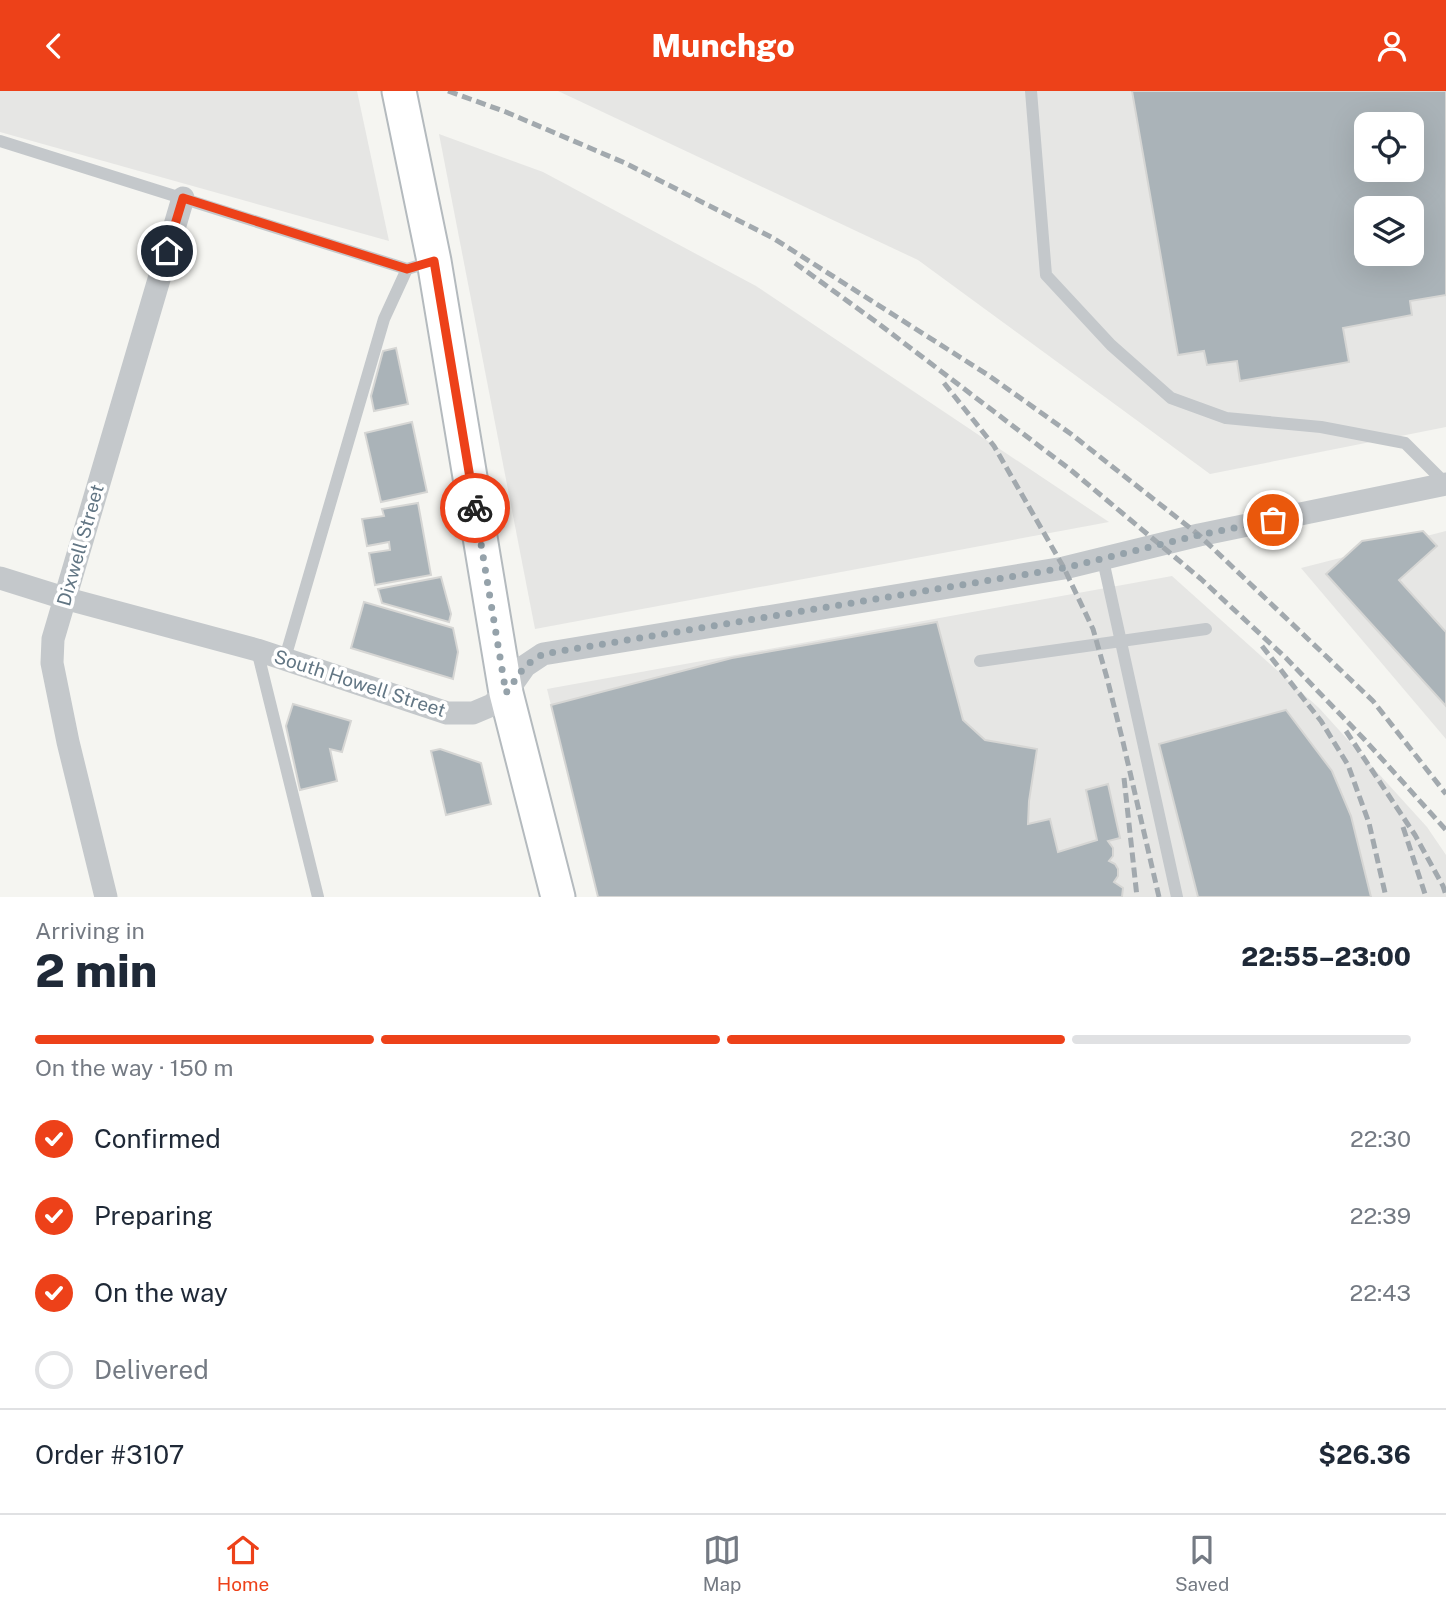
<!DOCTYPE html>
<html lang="en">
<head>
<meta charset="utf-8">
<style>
	:root { --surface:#fff; --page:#f6f6f7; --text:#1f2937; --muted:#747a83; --line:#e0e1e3; --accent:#ed4119 }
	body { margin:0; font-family:"Public Sans",sans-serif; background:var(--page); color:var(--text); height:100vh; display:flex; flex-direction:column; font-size:26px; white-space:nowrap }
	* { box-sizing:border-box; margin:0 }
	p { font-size:23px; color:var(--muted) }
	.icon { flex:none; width:38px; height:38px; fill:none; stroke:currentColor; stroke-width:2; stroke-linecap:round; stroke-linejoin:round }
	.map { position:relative; height:806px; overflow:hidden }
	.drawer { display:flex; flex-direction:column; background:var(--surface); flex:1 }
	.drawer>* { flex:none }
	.fabs { position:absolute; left:1354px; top:21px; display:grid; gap:14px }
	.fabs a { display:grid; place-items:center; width:70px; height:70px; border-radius:14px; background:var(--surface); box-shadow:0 7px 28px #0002; font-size:35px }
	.pin { position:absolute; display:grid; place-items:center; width:60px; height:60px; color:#fff; margin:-30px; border:4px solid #fff; border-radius:50%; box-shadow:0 2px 7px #0007 }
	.courier { position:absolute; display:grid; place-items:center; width:70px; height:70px; margin:-35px; border:5px solid #ed4119; border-radius:50%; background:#fff; color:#222; box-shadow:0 2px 9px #0007 }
	.overview em { font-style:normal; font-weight:800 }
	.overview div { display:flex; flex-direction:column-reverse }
	.overview { display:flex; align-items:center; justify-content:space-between; height:119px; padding:0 35px }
	h1 { font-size:46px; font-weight:800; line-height:52px }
	.bar { display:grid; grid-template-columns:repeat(4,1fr); gap:10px 7px; align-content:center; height:84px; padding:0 35px }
	.bar i { height:9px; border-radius:5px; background:var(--line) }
	.bar .selected { background:var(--accent) }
	.bar p { grid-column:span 4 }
	.line { display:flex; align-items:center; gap:18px; padding:0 35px; border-top:2px solid var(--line) }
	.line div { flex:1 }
	ol { padding:0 35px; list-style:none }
	li { display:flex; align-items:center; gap:21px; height:77px }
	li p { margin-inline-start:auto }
	li .icon { padding:7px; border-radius:50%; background:var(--accent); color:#fff; stroke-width:4 }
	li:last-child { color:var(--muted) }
	li i { width:38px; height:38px; border:4px solid var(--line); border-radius:50% }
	header { display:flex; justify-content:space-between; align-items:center; height:91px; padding:0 35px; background:var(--accent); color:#fff; font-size:32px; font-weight:800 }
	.menu { display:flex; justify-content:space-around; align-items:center; height:98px; border-top:2px solid var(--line); background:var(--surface); font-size:19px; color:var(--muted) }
	.menu a { display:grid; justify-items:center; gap:4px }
	.menu .selected { color:var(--accent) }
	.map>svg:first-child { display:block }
</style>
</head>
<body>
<header><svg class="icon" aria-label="back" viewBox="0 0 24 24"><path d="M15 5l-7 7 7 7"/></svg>Munchgo<svg class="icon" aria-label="person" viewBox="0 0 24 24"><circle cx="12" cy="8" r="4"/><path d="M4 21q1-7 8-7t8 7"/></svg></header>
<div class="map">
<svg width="1446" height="806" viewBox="0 0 1446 806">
	<rect width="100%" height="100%" fill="#f5f5f1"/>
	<g fill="#e6e6e4" fill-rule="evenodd">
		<polygon points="0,0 357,0 389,150 0,41"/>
		<path d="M 558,0 L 1446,0 L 1446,336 L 1210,383 L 918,169 ZM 1367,33 L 1412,33 L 1412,79 L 1367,79 ZM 1367,117 L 1412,117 L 1412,163 L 1367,163 Z"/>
		<polygon points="439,43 543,81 756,195 1109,431 535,538"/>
		<polygon points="1446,440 1446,648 1301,477"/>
		<polygon points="1172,485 1319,617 1427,736 1446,764 1446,806 598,806 547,598"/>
	</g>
	<g fill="#aab3b8" stroke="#d6d6d4" stroke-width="2" fill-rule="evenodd">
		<path d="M 1132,0 L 1446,0 L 1446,204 L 1410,210 L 1412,224 L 1343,237 L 1349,271 L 1240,290 L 1237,270 L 1207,274 L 1204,260 L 1178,264 ZM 1367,33 L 1412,33 L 1412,79 L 1367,79 ZM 1367,117 L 1412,117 L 1412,163 L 1367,163 Z"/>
		<polygon points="396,257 408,313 374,320 371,305 383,260"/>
		<polygon points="412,331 427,401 381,411 365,342"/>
		<polygon points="418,412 431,484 375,494 369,462 390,459 389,451 367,455 362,428 384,425 382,418"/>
		<polygon points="1423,440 1437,455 1399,489 1446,541 1446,615 1326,483 1362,450"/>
		<polygon points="441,486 451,523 449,531 382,512 378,498"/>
		<polygon points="364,511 453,537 458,561 453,588 351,557"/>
		<polygon points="937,531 963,629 985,649 1037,658 1029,710 1028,733 1050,728 1058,761 1097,749 1086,699 1108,693 1120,747 1108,750 1113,757 1113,765 1109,770 1115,773 1118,778 1118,785 1114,791 1123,797 1122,806 598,806 551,614 732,567"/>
		<polygon points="293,613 351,630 342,661 330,658 337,690 300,699 286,635"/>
		<polygon points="1286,619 1332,680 1351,725 1371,806 1198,806 1159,653"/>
		<polygon points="440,658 481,672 491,713 446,724 431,660"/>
	</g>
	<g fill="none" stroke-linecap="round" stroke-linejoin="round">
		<g stroke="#b4babe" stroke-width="37">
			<polyline id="secondary" points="399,0 434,170 506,602 558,806"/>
		</g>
		<g stroke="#c4c8cb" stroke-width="12">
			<polyline points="1031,0 1046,184 1111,254 1171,307 1226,327 1321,336 1405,352 1446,393"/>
			<polyline points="0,50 407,178 434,170"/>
			<polyline points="1103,469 1177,806"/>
			<polyline points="257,559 318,806"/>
			<polyline points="285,567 384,228 407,178"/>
			<polyline points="980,570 1206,538"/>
		</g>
		<g stroke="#c4c8cb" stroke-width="23">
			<polyline points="0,487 64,507 257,559 447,622 473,622 492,614 506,602 525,575 543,563 1064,477 1199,444 1446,393"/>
			<polyline points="106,806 68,651 52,572 53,548 183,107"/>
		</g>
		<use href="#secondary" stroke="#fff" stroke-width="33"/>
		<g stroke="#a2a9ae" stroke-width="5" stroke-dasharray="10 5" stroke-linecap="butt">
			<polyline points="448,0 506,21 625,72 773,147 988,284 1071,343 1199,444 1373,610 1446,703"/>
			<polyline points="795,172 879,233 1072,380 1201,488 1286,567 1364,648 1446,739"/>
			<polyline points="944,292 994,355 1064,477 1093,538 1107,587 1123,651 1159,806"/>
			<polyline points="1262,555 1321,630 1348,674 1369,732 1386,806"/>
			<polyline points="1346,640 1415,744 1443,795 1446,804"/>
			<polyline points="1124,687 1137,806"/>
			<polyline points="1403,736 1426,806"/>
		</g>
	</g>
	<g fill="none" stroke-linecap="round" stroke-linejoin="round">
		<polyline stroke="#95a2aa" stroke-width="7" stroke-dasharray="0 12.6" points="475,417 506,602 525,575 543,563 1064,477 1199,444 1273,429"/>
		<polyline stroke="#ed4119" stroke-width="9" points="167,160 183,107 407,178 434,170 475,417"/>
	</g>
	<g text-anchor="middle" stroke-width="7" stroke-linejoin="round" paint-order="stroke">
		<g font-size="19" fill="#627684" stroke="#fff">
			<text transform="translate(80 454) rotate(-74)" y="7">Dixwell Street</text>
			<text transform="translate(360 592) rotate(18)" y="7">South Howell Street</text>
		</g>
	</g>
</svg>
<div class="fabs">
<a><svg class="icon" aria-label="locate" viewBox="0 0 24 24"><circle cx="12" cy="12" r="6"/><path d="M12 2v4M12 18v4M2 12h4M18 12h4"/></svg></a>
<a><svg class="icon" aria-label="layers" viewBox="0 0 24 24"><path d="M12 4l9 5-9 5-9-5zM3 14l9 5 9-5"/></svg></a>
</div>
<div class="pin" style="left:1273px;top:429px;background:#ea580c"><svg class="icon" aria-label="bag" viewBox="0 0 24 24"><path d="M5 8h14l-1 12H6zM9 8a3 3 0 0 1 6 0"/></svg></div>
<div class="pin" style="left:167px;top:160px;background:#1f2937"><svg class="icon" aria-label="home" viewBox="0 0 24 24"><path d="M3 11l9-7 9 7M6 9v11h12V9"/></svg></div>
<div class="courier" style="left:475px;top:417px"><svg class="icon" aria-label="bike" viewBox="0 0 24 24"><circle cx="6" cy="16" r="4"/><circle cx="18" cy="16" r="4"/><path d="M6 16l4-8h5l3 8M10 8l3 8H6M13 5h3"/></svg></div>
</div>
<section class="drawer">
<div class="overview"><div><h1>2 min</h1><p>Arriving in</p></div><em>22:55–23:00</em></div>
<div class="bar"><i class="selected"></i><i class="selected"></i><i class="selected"></i><i></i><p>On the way · 150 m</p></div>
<ol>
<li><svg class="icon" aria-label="check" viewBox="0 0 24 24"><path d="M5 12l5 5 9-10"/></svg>Confirmed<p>22:30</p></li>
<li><svg class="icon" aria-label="check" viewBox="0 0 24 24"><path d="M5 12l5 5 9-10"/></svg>Preparing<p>22:39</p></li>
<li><svg class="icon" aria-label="check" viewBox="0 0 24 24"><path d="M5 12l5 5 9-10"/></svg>On the way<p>22:43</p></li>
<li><i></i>Delivered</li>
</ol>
<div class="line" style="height:91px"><div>Order #3107</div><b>$26.36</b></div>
</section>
<nav class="menu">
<a class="selected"><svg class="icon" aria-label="home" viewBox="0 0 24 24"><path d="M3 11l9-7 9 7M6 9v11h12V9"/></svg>Home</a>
<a><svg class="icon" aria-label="map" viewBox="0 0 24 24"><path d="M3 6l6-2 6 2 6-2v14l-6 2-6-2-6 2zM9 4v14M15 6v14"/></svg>Map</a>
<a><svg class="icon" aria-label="saved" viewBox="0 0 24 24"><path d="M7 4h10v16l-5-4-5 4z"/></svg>Saved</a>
</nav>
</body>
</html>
